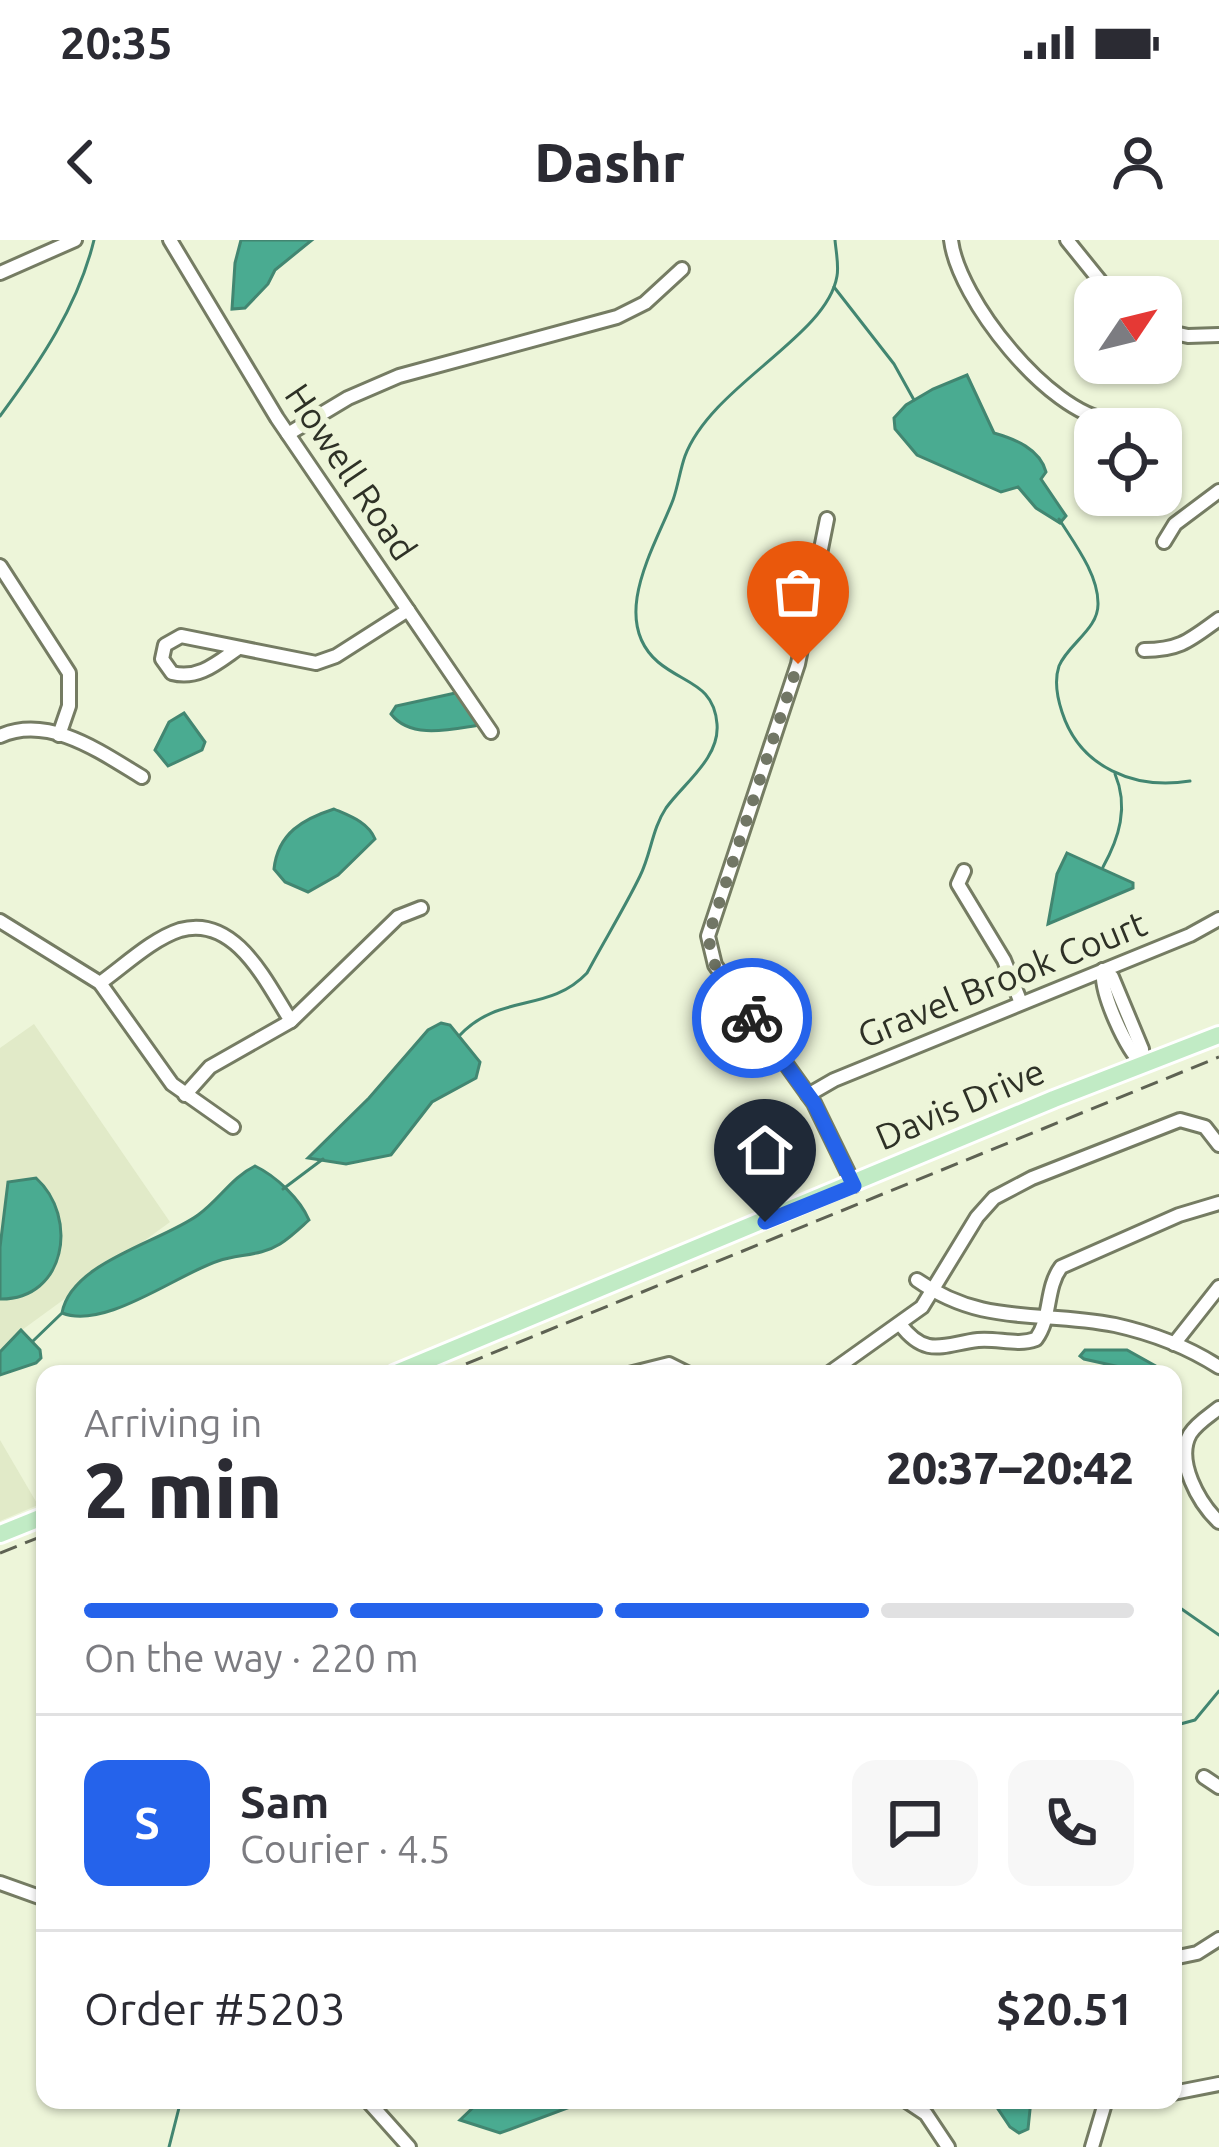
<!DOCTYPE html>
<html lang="en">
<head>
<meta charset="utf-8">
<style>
	:root { --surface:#fff; --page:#f7f7f7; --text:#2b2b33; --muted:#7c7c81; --line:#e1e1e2; --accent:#2563eb }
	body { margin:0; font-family:Ubuntu,sans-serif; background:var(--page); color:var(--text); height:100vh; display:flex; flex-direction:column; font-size:45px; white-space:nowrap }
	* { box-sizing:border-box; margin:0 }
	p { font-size:39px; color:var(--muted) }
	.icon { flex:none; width:66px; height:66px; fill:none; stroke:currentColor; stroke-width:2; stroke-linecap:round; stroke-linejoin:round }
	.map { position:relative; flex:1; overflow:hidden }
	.panel { position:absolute; left:36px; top:1125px; width:1146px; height:744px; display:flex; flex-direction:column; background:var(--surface); border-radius:24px; box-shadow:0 3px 9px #0004 }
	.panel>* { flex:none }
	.needle { width:78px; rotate:55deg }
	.controls { position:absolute; left:1074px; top:36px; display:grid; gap:24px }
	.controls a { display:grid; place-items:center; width:108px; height:108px; border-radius:24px; background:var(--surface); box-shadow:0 3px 9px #0004; font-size:60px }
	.pin { position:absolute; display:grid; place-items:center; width:102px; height:102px; color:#fff; margin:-123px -51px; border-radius:50% 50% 50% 0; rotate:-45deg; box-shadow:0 0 12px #0007 }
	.pin .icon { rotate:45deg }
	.courier { position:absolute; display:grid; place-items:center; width:120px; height:120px; margin:-60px; border:9px solid #2563eb; border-radius:50%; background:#fff; color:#222; box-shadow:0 3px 15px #0007 }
	.headline em { font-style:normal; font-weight:800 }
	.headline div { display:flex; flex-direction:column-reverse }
	.headline { display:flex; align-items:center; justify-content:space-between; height:204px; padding:0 48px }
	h1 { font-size:78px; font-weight:800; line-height:90px }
	.bar { display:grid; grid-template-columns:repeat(4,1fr); gap:18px 12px; align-content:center; height:144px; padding:0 48px }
	.bar i { height:15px; border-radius:9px; background:var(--line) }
	.bar .current { background:var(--accent) }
	.bar p { grid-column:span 4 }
	.line { display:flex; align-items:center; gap:30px; padding:0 48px; border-top:3px solid var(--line) }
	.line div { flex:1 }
	.round { display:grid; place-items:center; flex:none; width:126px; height:126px; border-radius:24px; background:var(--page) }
	.status { display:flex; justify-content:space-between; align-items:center; height:84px; padding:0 60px; background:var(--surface); direction:ltr }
	.status svg { height:33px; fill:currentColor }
	header { display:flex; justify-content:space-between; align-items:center; height:156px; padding:0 48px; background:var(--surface); font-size:54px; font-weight:800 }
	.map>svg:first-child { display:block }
</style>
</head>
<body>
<div class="status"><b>20:35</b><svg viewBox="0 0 49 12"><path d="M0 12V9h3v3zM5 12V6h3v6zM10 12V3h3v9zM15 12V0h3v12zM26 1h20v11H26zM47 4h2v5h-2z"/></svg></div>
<header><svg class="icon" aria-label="back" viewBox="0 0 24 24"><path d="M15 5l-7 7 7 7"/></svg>Dashr<svg class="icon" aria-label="person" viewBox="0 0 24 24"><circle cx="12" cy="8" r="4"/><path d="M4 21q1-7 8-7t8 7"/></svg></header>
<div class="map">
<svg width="1219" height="1907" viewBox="0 0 1219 1907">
	<rect width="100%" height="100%" fill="#edf5d9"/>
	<g fill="#e1eac8">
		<polygon points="34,784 170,982 11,1098 20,1113 0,1125 0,808"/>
		<polygon points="0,1200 38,1265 0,1281"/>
	</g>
	<g fill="#4aab91" stroke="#428671" stroke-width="3">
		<polygon points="241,0 312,0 275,30 268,44 245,68 232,69 235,23"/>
		<path d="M 967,135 L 994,193 C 1015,199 1040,209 1046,232 L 1041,239 L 1066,276 L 1060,283 L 1036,268 L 1018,247 L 1001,252 L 917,215 L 895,189 L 894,178 L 906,165 L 933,149 Z"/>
		<path d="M 460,452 L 480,485 C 452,489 411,500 391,474 L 396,466 Z"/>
		<polygon points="184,473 205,502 202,510 168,526 155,510 169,482"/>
		<path d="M 334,569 C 350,576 368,582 375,599 L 338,635 L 308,652 L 285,642 L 274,629 C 278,593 303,579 334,569 Z"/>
		<polygon points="1067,613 1133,643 1133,648 1048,684 1057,634"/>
		<polygon points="441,783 450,785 480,822 476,838 432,862 391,915 346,924 308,918 369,858 428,790"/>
		<path d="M 255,926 C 276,936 300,959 309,980 C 300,988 291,997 280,1004 C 261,1016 239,1014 218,1021 C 176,1035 105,1090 62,1073 C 71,1022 161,1002 198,975 C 219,960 232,937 255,926 Z"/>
		<path d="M 36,938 C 79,977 66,1060 0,1059 L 0,1007 L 8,942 Z"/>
		<polygon points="21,1090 40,1110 41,1118 36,1123 0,1135 0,1112"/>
		<polygon points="1085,1110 1127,1110 1170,1134 1151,1134 1084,1119 1080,1116"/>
		<polygon points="481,1860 567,1860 573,1866 500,1893 460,1880"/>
		<polygon points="992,1860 1031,1860 1028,1889 1019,1893 1010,1887"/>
	</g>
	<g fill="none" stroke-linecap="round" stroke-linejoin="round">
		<g stroke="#428671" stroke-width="3">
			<polyline points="834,47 894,124 914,160"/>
			<path d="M 0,176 C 40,122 78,66 94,0"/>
			<path d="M 1059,279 C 1074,303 1098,334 1098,363 C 1099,389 1068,404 1059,426 C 1054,441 1057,457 1062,472 C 1080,528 1135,550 1190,541"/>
			<path d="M 1103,627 C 1119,598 1129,567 1115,534"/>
			<path d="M 459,796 C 500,752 548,774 587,733 C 604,701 624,669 640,636 C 651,614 652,589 666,568 C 684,543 720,518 717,484 C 714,444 684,444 658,422 C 608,379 656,305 673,260 C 678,246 680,230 685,216 C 712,145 827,97 837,36 C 839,25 836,12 835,0"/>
			<polyline points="283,949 323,919"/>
			<polyline points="33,1101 61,1074"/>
			<polyline points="1173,1363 1219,1395"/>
			<polyline points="1173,1486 1195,1480 1219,1451"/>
			<polyline points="169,1907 181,1860"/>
		</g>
		<g stroke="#757c63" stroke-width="18">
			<g id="minor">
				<polyline points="170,0 277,178 491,492"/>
				<path d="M 951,0 C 958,59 1049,173 1109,180"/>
				<polyline points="1067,0 1113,57"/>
				<polyline points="0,33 75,0"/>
				<polyline points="1161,90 1188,96 1219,95"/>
				<polyline points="288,194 348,158 399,136 617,77 645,63 682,29"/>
				<polyline points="827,279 798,424 708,696 715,725 814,863 854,945"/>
				<polyline points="1164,302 1175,284 1219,251"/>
				<polyline points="0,326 69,433 69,466 59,495"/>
				<path d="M 237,409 C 217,423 198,440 172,433 L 162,419 L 165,405 L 181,396 L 316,423 L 336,416 L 408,370"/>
				<path d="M 1144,410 C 1180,410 1190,400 1219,379"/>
				<path d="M 0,496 C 49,474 102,513 142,537"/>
				<polyline points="964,631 958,644 1004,720 1021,763"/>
				<polyline points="0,681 100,743 172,844 233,887"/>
				<path d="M 1103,730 C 1100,753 1126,809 1143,825"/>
				<polyline points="1103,730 1112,737 1142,809 1143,825"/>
				<path d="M 100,743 C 124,726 152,699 180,690 C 236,674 267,744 291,781 L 210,827 L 185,855"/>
				<polyline points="291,781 398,677 421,668"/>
				<polyline points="808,855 834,840 1190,695 1219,679"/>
				<path d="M 917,1040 C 984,1087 1040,1070 1115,1085 C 1151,1093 1188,1107 1219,1127"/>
				<path d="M 900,1084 C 926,1119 944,1104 978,1100 C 998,1098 1017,1106 1036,1099 C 1052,1077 1045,1049 1061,1027 L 1179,975 L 1219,963"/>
				<polyline points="1174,1104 1219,1047"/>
				<polyline points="629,1134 669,1124 689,1134"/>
				<polyline points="781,1134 797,1134"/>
				<polyline points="828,1134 922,1067 977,977 994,958 1032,938 1180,880 1205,887 1219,905"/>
				<path d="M 1219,1168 C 1209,1176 1197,1183 1190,1194 C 1175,1221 1199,1263 1219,1282"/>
				<polyline points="1204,1537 1219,1547"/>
				<polyline points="0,1643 45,1659"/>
				<polyline points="1173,1718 1197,1713 1219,1699"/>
				<polyline points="1173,1853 1219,1844"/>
				<polyline points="367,1860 409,1907"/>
				<polyline points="905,1860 926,1874 948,1907"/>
				<polyline points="1092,1907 1106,1860"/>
			</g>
		</g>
		<g stroke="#fff" stroke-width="22">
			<g id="major">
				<polyline points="394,1134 1054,859 1219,795"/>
				<polyline points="0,1294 45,1276"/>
			</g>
		</g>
		<use href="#minor" stroke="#fff" stroke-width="12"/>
		<use href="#major" stroke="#c1ebc5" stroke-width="16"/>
		<g stroke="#5e6253" stroke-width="3" stroke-dasharray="18 9" stroke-linecap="butt">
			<polyline points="441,1134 1219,817"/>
			<polyline points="0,1313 45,1295"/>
		</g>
	</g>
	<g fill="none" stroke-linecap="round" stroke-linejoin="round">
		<polyline stroke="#717665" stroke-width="12" stroke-dasharray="0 21.6" points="752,778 715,725 708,697 798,424"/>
		<polyline stroke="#2563eb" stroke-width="15" points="752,778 814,863 854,946 765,982"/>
	</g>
	<g text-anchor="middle" stroke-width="12" stroke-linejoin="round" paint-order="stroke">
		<g font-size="36" fill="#2e3126" stroke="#edf5d9">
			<text transform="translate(351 232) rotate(56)" y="13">Howell Road</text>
			<text transform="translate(1002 739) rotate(-22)" y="13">Gravel Brook Court</text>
			<text transform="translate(960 864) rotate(-23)" y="13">Davis Drive</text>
		</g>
	</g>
</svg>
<div class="controls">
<a><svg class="needle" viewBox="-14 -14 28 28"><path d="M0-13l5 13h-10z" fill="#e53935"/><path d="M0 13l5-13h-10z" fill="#7c7c81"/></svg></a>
<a><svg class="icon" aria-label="locate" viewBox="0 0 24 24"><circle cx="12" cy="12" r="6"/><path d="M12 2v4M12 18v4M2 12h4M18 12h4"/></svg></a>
</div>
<div class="pin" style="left:798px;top:424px;background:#ea580c"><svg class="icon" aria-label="bag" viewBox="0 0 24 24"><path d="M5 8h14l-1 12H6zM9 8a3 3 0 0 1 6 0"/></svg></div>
<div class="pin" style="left:765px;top:982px;background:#1f2937"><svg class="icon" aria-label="home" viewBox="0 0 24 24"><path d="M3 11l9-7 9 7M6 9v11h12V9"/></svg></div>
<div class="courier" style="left:752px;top:778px"><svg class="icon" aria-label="bike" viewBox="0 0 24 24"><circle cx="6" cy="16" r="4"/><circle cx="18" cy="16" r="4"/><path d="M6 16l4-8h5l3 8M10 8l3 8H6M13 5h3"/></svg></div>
<section class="panel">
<div class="headline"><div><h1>2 min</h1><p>Arriving in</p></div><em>20:37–20:42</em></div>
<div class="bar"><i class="current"></i><i class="current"></i><i class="current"></i><i></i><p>On the way · 220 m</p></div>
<div class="line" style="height:216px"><b class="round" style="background:var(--accent);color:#fff">S</b><div><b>Sam</b><p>Courier · 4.5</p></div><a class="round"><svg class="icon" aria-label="chat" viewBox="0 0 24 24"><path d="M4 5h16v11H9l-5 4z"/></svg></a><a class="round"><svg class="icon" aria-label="phone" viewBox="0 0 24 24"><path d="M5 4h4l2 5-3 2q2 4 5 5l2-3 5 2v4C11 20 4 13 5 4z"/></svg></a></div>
<div class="line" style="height:156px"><div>Order #5203</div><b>$20.51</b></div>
</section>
</div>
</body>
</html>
